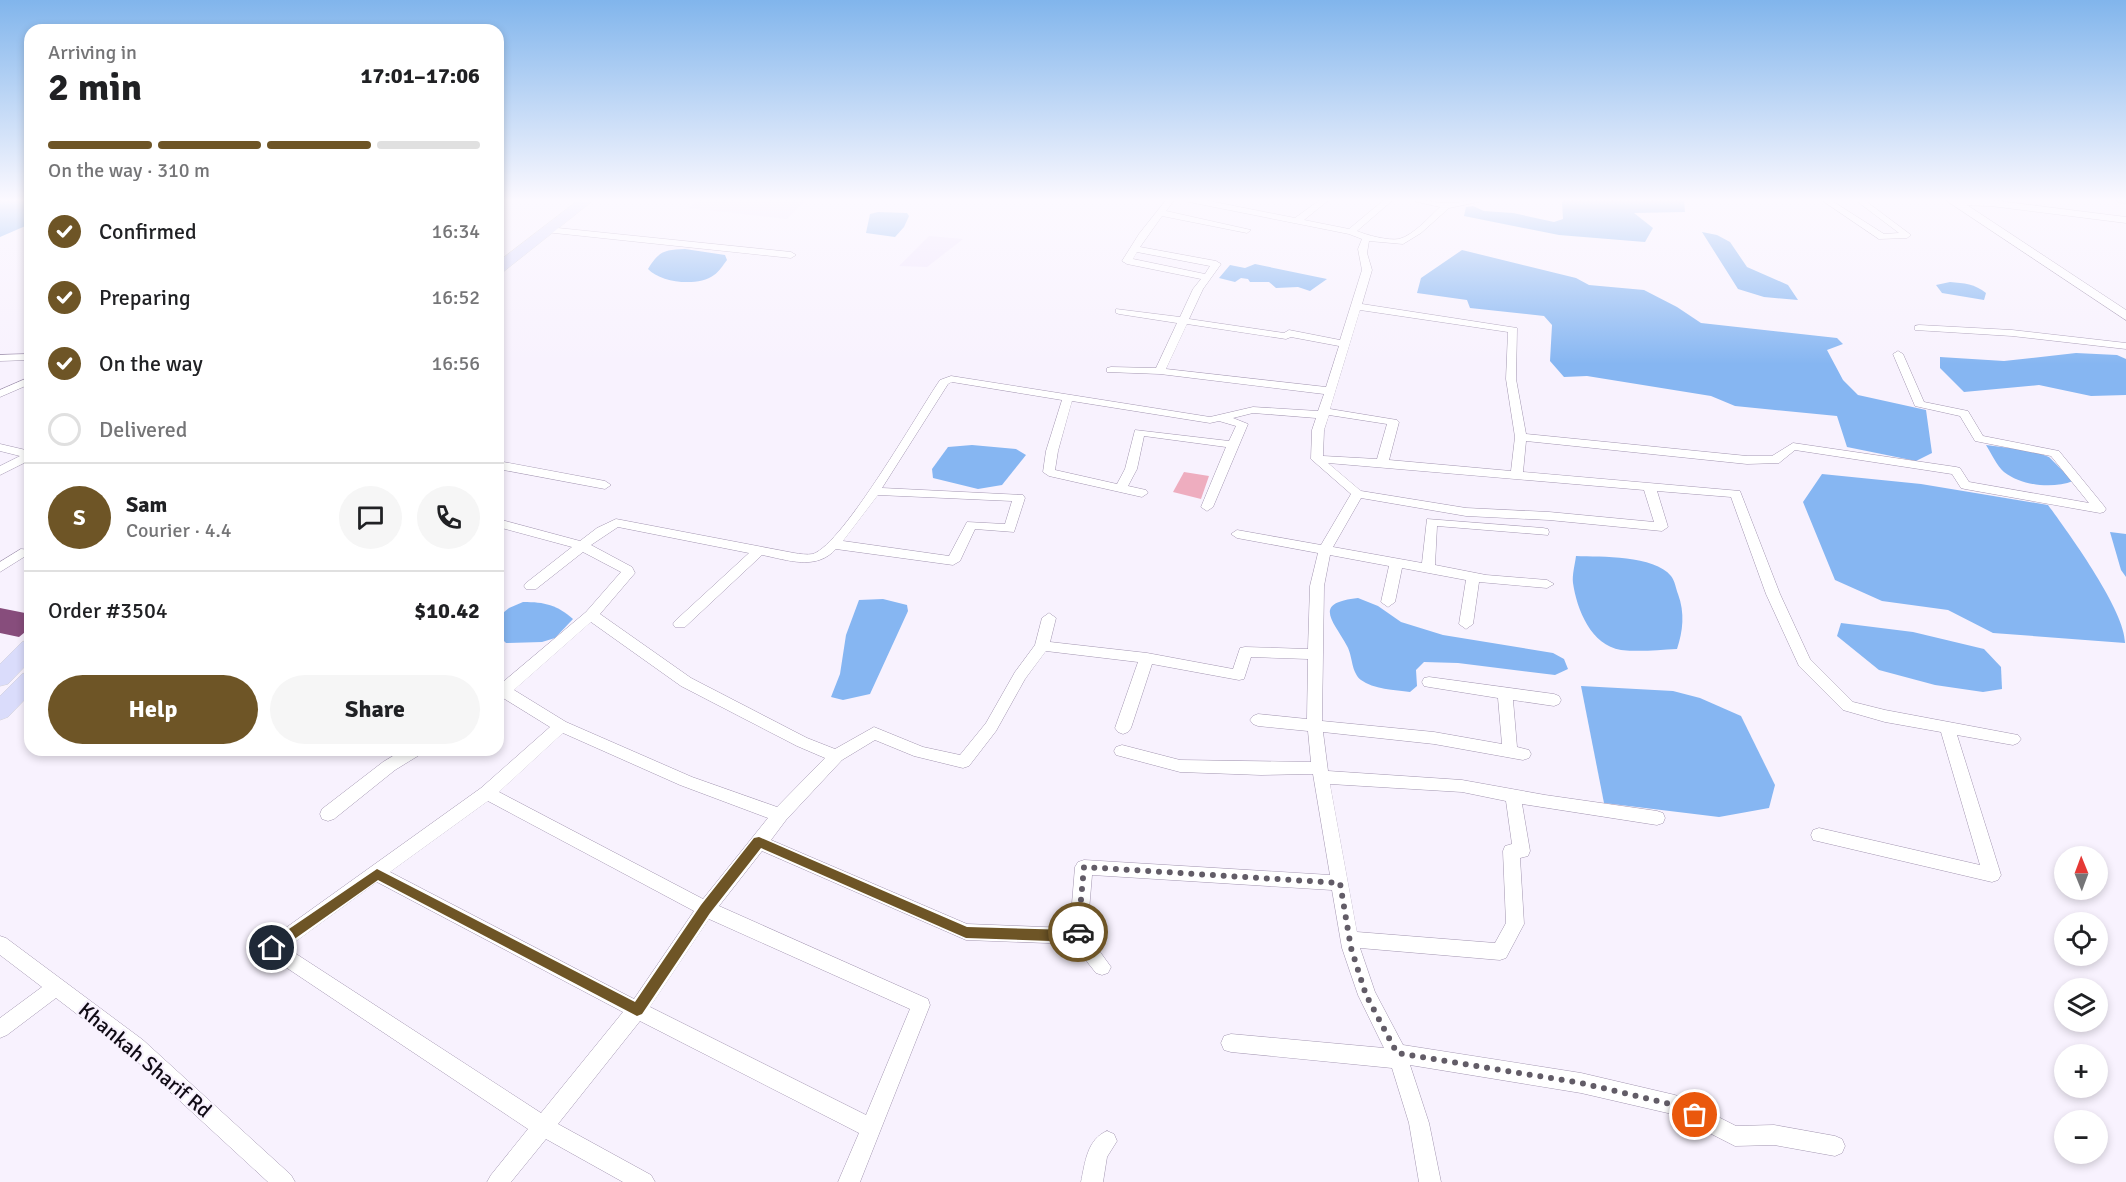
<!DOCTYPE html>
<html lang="en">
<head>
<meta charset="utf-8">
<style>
	:root { --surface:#fff; --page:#f6f6f6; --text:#202124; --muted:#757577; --line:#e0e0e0; --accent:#6e5526 }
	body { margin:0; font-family:Signika,sans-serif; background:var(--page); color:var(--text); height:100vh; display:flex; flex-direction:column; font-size:22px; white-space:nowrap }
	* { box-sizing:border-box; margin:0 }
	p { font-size:20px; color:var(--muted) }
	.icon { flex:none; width:33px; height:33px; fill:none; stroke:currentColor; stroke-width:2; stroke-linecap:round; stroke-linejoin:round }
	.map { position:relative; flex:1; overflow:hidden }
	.side { position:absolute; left:24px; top:24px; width:480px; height:732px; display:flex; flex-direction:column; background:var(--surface); border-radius:18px; box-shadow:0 3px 9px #0003 }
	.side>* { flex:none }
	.needle { width:39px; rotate:359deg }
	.controls { position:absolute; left:2054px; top:846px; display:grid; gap:12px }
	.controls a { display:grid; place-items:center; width:54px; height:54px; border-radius:50%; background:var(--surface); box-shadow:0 3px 9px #0003; font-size:30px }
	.pin { position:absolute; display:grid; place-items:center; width:51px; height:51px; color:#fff; margin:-26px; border:3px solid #fff; border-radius:50%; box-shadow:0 2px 6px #0007 }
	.courier { position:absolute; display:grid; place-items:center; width:60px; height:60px; margin:-30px; border:4px solid #6e5526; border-radius:50%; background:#fff; color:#222; box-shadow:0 2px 8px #0007 }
	.headline em { font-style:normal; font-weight:700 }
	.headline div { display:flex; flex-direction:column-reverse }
	.headline { display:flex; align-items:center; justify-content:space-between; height:102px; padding:0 24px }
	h1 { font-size:39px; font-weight:700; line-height:45px }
	.bar { display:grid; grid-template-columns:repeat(4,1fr); gap:9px 6px; align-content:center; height:72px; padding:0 24px }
	.bar i { height:8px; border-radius:4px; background:var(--line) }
	.bar .selected { background:var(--accent) }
	.bar p { grid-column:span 4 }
	.line { display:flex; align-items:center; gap:15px; padding:0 24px; border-top:2px solid var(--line) }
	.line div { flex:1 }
	.round { display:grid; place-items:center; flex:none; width:63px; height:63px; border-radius:32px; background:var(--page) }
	ol { padding:0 24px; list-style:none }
	li { display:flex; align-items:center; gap:18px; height:66px }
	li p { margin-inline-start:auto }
	li .icon { padding:6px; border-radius:50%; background:var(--accent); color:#fff; stroke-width:4 }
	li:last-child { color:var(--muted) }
	li i { width:33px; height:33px; border:3px solid var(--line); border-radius:50% }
	.cta { display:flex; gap:12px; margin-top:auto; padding:12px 24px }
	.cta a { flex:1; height:69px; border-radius:36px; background:var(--accent); color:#fff; font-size:24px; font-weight:700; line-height:69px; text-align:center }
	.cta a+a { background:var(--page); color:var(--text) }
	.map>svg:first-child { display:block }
</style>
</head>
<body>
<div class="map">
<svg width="2126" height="1182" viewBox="0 0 2126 1182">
	<rect width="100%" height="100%" fill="#f8f2fe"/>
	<g fill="#f0e6fc">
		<polygon points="700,199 807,199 787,219 689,208"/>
		<polygon points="929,236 963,239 927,267 899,266"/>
	</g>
	<polygon fill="#eeadbf" points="1184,472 1209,476 1201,499 1173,492"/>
	<g fill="#86b6f2">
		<polygon points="0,199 21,199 30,205 30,224 0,237"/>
		<polygon points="1566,199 1680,199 1684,201 1685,212 1634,213 1653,228 1645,242 1559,235 1464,216 1466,207 1473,206 1484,211 1513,213 1554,222 1563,219 1562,202"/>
		<polygon points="878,212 907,213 909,216 904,227 895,237 866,233 870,214"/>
		<polygon points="1702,232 1717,235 1730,242 1747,267 1788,285 1798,300 1764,297 1738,289"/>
		<path d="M 685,249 L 725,255 L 727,260 C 723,265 719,272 714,275 C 698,287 661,283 648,269 C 659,251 664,250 685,249 Z"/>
		<polygon points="1462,250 1576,278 1589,285 1644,290 1677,307 1701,323 1837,338 1843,344 1827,350 1843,380 1858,395 1926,410 1932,453 1916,461 1847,447 1837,416 1735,406 1711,396 1587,376 1564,377 1550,361 1552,325 1544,316 1470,308 1467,300 1417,293 1421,278"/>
		<polygon points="1255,264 1327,279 1310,291 1298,287 1276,288 1269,282 1250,282 1248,279 1241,278 1235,282 1219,278 1230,265 1245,268"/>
		<path d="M 1950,282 C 1964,283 1975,284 1986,293 L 1984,300 L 1942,293 L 1936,285 Z"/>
		<polygon points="2076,353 2117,355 2126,359 2126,395 2091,396 2039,385 1964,392 1940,368 1940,357 2004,361"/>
		<polygon points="972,445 1016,449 1026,455 1002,485 978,489 933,478 932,469 948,447"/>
		<path d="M 1986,445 L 2033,451 L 2049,457 L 2073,481 C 2053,489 2022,486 2004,472 C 1997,466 1991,453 1986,445 Z"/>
		<path d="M 1822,474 L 1921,484 L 2048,505 C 2068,532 2126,612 2125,643 L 1993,633 L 1948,610 L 1882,601 L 1835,580 L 1803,502 Z"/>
		<polygon points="2110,532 2126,534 2126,577 2121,570"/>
		<path d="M 1576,556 C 1601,557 1654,555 1671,576 C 1675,581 1676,589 1678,594 C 1685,613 1683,631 1677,649 C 1658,650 1639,652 1621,650 C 1591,645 1577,610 1573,583 C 1572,575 1575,564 1576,556 Z"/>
		<path d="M 1358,598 L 1378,606 L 1401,622 L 1443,635 L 1553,653 L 1564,659 L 1568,669 L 1555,675 L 1458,663 L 1424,662 L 1416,670 L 1417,686 L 1410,692 C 1395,690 1373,689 1361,680 C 1351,672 1353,657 1347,646 C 1333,620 1312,603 1358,598 Z"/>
		<polygon points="883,599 907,605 908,611 870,694 843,700 831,697 840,674 846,635 859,600"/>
		<path d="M 523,602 C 545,602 557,605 573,619 L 555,638 L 542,642 L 506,643 L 498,635 L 498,617 L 509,608 Z"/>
		<polygon points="1841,623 1913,632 1984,649 2001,667 2002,689 1983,692 1935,685 1879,670 1837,636"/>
		<polygon points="1581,686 1673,691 1700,698 1741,716 1775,785 1769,808 1719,817 1604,803"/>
	</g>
	<polygon fill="#874d7c" points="0,608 30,614 30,628 19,637 0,633"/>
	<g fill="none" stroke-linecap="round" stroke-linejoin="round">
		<g stroke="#a396b1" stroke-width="1">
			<g id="minor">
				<path d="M 1167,199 L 1175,199 L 1166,211 L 1251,230 L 1247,233 L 1162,216 L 1140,247 L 1216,261 L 1221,264 L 1203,289 L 1189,319 L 1284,333 L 1289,330 L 1340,340 L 1362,270 L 1358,249 L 1362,239 L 1349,234 L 1189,202 L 1185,199 L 1199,199 L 1295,218 L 1321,199 L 1330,199 L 1304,220 L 1349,229 L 1385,199 L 1394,199 L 1357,231 C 1366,235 1389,241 1399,239 C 1414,235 1429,217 1440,207 L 1413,201 L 1412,199 C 1424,199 1434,203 1446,203 C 1458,204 1471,199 1484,199 L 1483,201 L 1449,208 L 1421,233 L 1403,244 L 1369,241 L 1367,253 L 1372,270 L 1362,304 L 1517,328 L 1516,379 L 1526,434 L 1747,456 L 1772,456 L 1793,443 L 1956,467 L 1960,468 L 1969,482 L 2089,503 L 2051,456 L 1975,441 L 1960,416 L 1915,406 L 1893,354 L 1898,351 L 1903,354 L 1924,402 L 1968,411 L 1983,436 L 2059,451 L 2104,506 L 2106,509 L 2104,512 L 2100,513 L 1965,489 L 1961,488 L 1952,474 L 1795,450 L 1779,463 L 1747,464 L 1526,441 L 1523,472 L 1740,491 L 1780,594 L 1810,659 L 1853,702 L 1885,710 L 2018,735 L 2021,739 L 2018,743 L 2013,745 L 1957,735 L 2001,875 L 1998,880 L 1992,882 L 1813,840 L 1811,835 L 1813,830 L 1819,828 L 1980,865 L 1941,732 L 1885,722 L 1843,710 L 1799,666 L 1766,594 L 1731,497 L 1657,491 L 1668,527 L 1662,531 L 1549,520 L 1466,516 L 1361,498 L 1333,547 L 1422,563 L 1427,519 L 1543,528 L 1548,529 L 1549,532 L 1548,535 L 1437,526 L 1435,565 L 1486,575 L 1547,580 L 1554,584 L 1547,588 L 1479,582 L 1473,624 L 1466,629 L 1459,624 L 1466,580 L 1402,568 L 1395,602 L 1388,607 L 1381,602 L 1389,566 L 1330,555 L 1324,586 L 1322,721 L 1434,732 L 1502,744 L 1498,698 L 1429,687 L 1424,686 L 1422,682 L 1424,678 L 1429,677 L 1554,694 L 1559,696 L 1561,700 L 1559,704 L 1554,706 L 1513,700 L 1517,747 L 1529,750 L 1531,754 L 1529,758 L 1523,760 L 1434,744 L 1323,732 L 1328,771 L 1462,780 L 1545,795 L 1657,811 L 1663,813 L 1665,818 L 1663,823 L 1657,825 L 1522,804 L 1530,851 L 1528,856 L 1520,858 L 1524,924 L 1506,958 L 1500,960 L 1360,948 L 1375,992 L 1403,1045 L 1581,1073 L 1675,1095 L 1736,1126 L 1774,1125 L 1835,1136 L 1842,1139 L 1845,1146 L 1842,1153 L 1835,1156 L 1774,1145 L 1735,1146 L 1672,1114 L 1581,1093 L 1410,1065 L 1429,1123 L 1441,1182 L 1419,1182 L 1409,1123 L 1392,1068 L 1231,1052 L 1224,1050 L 1221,1043 L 1224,1036 L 1231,1034 L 1384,1048 L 1358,995 L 1342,948 L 1332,890 L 1092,875 L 1087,934 L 1111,967 L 1108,973 L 1102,975 L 1096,973 L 1073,944 L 966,940 L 762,851 L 719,906 L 928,999 L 930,1005 L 860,1182 L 838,1182 L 859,1133 L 640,1021 L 558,1124 L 651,1175 L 655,1182 L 623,1182 L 546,1139 L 511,1182 L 487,1182 L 491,1175 L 528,1129 L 266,954 L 263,948 L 266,942 L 481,788 L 550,727 L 503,698 L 499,691 L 504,681 L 586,612 L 621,572 L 583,552 L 536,589 L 526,589 L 524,586 L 526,583 L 572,547 L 498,527 L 498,519 L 580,541 L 597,528 L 616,519 L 794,553 C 800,554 807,555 813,554 C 844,543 918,412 940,380 L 951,376 L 1210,417 L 1253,407 L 1318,411 L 1324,394 L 1160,374 L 1107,372 L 1107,368 L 1111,367 L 1156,368 L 1177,323 L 1119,314 L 1116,313 L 1116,309 L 1180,317 L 1193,289 L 1201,279 L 1127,264 L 1122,261 L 1139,234 ZM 1137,252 L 1210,266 L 1205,274 L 1133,259 ZM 1360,310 L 1508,332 L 1506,379 L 1515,437 L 1511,471 L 1389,460 L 1399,422 L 1397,420 L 1330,409 ZM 1187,324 L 1286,339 L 1291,337 L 1339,346 L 1326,387 L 1166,369 ZM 952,382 L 1062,400 L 1046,451 L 1043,472 L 1049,476 L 1142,497 L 1148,493 L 1146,490 L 1128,486 L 1137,469 L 1144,436 L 1226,447 L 1201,507 L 1207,511 L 1213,507 L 1248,424 L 1233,418 L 1253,413 L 1316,418 L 1312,430 L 1311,459 L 1351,494 L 1321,545 L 1237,530 L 1231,534 L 1237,538 L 1318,553 L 1310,586 L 1308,649 L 1245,647 L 1240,648 L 1233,669 L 1147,653 L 1050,642 L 1056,618 L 1049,613 L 1042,618 L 1035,645 L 1015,672 L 986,723 L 960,755 L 923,747 L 874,727 L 835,749 L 807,738 L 691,678 L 600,614 L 635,573 L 632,567 L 591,545 L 618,527 L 749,553 L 675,621 L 673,624 L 675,627 L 685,627 L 762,555 C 788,560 816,571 836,549 L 953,565 L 960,561 L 975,529 L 1014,532 L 1025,498 L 1023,495 L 882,488 L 948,384 ZM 1072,401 L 1210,423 L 1219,421 L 1236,426 L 1229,441 L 1135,430 L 1125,469 L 1117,484 L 1055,470 L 1058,451 ZM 1329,415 L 1387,424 L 1377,459 L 1323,456 L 1324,430 ZM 1328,463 L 1644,490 L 1654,522 L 1549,512 L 1466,508 L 1361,491 ZM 878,495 L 1012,501 L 1005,524 L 967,522 L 949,556 L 843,541 ZM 591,622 L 681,686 L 797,746 L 825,758 L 777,807 L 692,777 L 566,722 L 514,690 ZM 1046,651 L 1138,662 L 1115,728 L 1118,732 L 1123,734 L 1128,732 L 1131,728 L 1152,664 L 1239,680 L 1244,679 L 1251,657 L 1308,659 L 1307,719 L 1258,714 L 1253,716 L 1250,720 L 1253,724 L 1258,726 L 1308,731 L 1311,762 L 1180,760 L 1122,745 L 1116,747 L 1114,751 L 1116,755 L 1180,772 L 1261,775 L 1313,774 L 1330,875 L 1084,860 L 1078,862 L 1075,867 L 1070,928 L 967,924 L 771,840 L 786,820 L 842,760 L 875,740 L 914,756 L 963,768 L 969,766 L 996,731 L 1025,679 ZM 563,733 L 680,785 L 768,818 L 703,899 L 499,792 ZM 1330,784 L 1462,792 L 1506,801 L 1512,844 L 1505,846 L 1503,851 L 1506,923 L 1495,943 L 1357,932 ZM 488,801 L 694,911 L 634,999 L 390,872 ZM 377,882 L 623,1012 L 541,1113 L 287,948 ZM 709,919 L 910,1009 L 866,1115 L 650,1007 Z"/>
				<polygon points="1820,199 1829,199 1884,234 1899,233 1854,199 1863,199 1911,235 1907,238 1879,239"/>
				<polygon points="1956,200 1991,200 2126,217 2126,223 1991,206 1953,205 1953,201"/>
				<polygon points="548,227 791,252 796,255 791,258 545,232 545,228"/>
				<polygon points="1919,325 2012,330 2126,343 2126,349 2012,336 1915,330 1915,326"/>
				<polygon points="30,354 30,360 0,361 0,355"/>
				<polygon points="30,377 30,384 0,397 0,390"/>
				<polygon points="0,444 30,451 30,460 0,475 0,466 20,456 0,451"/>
				<polygon points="498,461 605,481 611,485 605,489 498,469"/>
				<polygon points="21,549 30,550 30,558 24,557 0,572 0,562"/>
				<polygon points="403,750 424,750 421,754 395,770 334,819 328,821 322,819 320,814 322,809 383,762"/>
				<polygon points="0,936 6,938 143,1040 291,1175 295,1182 268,1182 129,1054 56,998 7,1035 0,1038 0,1018 42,987 0,955"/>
				<path d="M 1107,1131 L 1114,1134 L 1117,1141 L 1107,1157 L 1103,1182 L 1081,1182 C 1085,1163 1087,1139 1107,1131 Z"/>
			</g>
		</g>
		<g stroke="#a396b1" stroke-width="1">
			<polygon id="secondary" points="1944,199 1958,199 2126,310 2126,320"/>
		</g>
		<g stroke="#d4d3d5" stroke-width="1">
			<g id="primary">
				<polygon points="580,199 595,199 503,272 498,273 498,262"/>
				<polygon points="30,640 30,661 8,684 0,686 0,664 22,642"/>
				<polygon points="30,672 30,694 8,717 0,720 0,696 22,674"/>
			</g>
		</g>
		<g stroke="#d4d3d5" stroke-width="2">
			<polygon id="trunk" points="2116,199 2126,199 2126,203 2118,202"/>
		</g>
		<use href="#minor" fill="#fff" fill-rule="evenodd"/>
		<use href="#secondary" fill="#fff" fill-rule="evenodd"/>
		<use href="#primary" fill="#dadcfb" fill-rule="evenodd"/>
		<use href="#trunk" fill="#ced0fa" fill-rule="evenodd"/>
	</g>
	<linearGradient id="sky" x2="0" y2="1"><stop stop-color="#81b5ec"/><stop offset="0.55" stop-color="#fcf9ff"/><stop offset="1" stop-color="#fcf9ff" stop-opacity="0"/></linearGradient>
	<rect width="2126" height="364" fill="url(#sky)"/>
	<polygon fill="#6e5526" points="759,837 967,927 1072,930 1078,927 1083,928 1084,936 1078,942 966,938 761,848 710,913 642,1014 637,1016 378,880 276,952 267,952 265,948 267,944 377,869 635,1002 701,905 754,838"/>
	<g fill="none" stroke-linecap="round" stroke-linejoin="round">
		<polyline stroke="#625c67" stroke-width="6" stroke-dasharray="0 10.8" points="1078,932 1084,867 1340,883 1351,948 1366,995 1397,1053 1581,1083 1675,1105 1695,1115"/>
	</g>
	<g text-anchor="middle" stroke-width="4.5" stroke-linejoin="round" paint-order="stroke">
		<g font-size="21" fill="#110c16" stroke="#f8f2fe">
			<text transform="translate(145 1060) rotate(40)" y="7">Khankah Sharif Rd</text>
		</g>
	</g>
</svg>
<div class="controls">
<a><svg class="needle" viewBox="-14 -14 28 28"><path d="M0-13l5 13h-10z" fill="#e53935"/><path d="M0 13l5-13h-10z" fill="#757577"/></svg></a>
<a><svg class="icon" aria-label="locate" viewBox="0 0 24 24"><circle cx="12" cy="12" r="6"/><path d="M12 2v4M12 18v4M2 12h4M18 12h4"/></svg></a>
<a><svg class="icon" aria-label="layers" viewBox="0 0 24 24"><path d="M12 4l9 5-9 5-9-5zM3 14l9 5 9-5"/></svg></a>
<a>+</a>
<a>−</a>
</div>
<div class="pin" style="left:1695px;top:1115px;background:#ea580c"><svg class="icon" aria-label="bag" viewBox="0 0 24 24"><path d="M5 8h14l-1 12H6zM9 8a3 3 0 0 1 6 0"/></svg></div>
<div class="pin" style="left:272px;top:948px;background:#1f2937"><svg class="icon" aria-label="home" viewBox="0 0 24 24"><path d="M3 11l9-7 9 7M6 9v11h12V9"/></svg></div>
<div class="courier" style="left:1078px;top:932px"><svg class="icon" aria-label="car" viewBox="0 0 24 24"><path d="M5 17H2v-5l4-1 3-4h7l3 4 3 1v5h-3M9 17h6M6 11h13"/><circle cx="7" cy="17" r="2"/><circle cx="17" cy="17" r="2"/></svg></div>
<section class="side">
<div class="headline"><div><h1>2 min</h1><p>Arriving in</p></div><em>17:01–17:06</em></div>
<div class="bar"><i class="selected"></i><i class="selected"></i><i class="selected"></i><i></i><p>On the way · 310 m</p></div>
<ol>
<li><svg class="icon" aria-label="check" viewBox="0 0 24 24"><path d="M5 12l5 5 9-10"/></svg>Confirmed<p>16:34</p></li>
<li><svg class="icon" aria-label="check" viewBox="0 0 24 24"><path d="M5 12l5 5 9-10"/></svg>Preparing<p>16:52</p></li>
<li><svg class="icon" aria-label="check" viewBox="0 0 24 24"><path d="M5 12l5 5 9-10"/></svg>On the way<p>16:56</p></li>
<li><i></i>Delivered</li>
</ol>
<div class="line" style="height:108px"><b class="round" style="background:var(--accent);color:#fff">S</b><div><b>Sam</b><p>Courier · 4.4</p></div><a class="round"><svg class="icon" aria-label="chat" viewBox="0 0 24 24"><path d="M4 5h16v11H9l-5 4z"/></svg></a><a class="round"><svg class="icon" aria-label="phone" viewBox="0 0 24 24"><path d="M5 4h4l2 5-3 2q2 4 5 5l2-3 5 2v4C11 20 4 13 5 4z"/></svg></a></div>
<div class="line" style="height:78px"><div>Order #3504</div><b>$10.42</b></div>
<div class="cta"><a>Help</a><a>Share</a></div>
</section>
</div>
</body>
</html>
